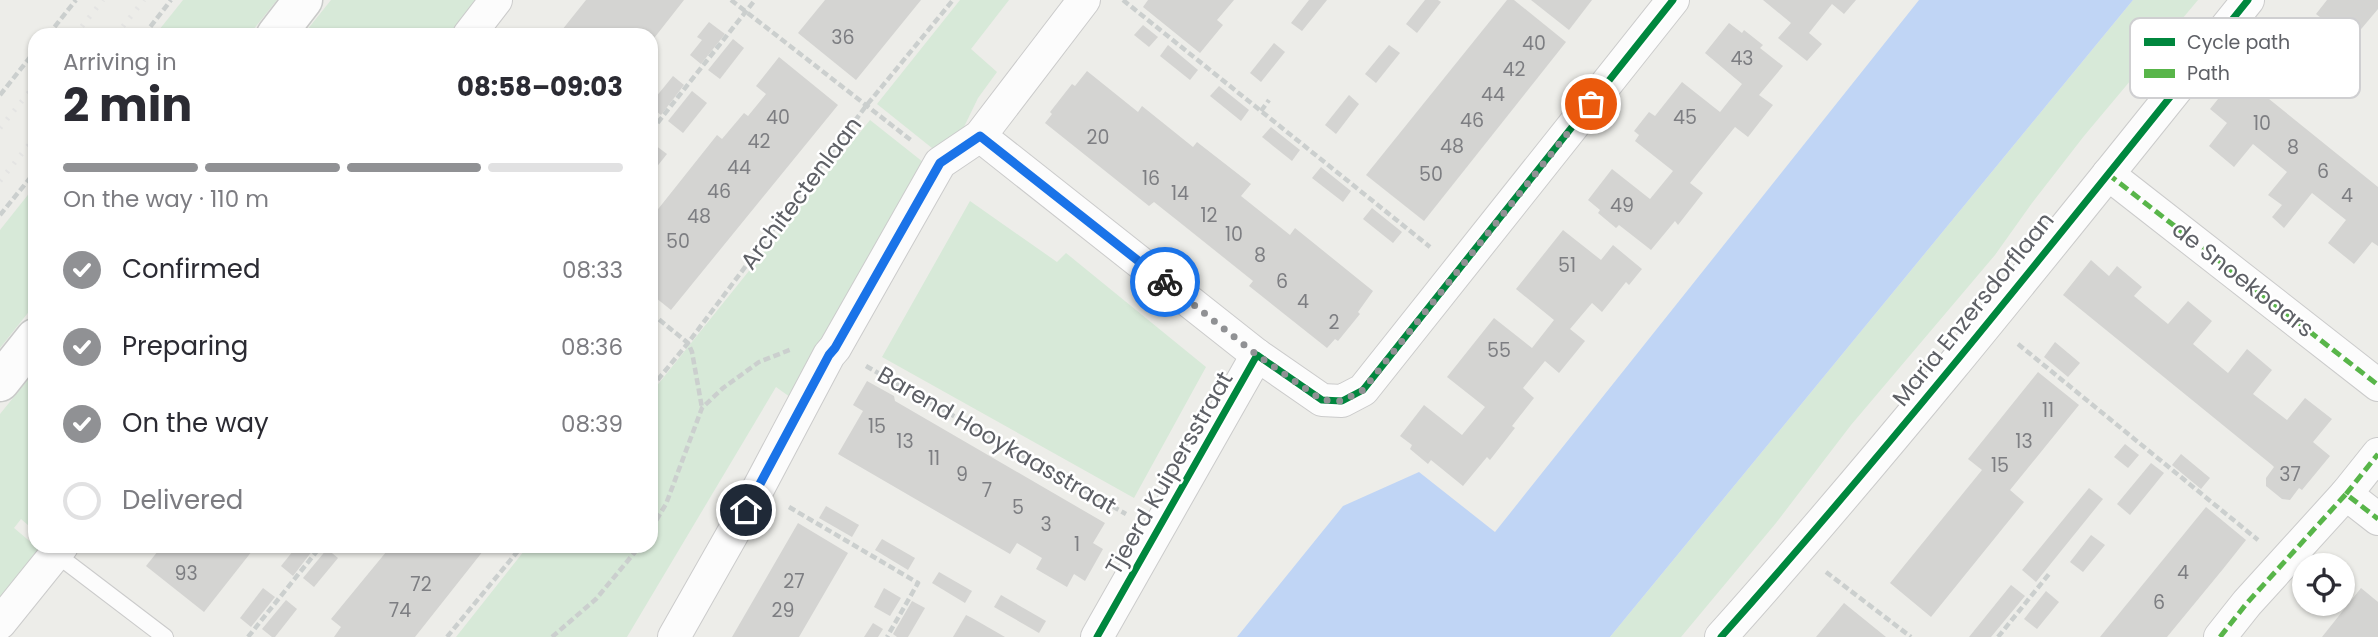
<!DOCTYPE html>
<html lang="en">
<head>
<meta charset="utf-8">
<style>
	:root { --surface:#fff; --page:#f7f7f7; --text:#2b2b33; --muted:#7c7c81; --line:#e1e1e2; --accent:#909194 }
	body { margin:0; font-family:Poppins,sans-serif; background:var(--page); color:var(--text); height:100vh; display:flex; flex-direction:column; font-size:26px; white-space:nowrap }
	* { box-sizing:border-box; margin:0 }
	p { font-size:23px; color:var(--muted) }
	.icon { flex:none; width:38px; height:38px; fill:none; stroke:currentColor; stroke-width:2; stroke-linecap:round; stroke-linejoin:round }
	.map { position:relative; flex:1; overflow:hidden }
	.sheet { position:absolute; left:28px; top:28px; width:630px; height:525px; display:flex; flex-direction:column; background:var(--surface); border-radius:21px; box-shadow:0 2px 5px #0004 }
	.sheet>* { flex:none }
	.tools { position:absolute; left:2292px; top:553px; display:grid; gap:14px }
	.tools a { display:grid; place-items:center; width:63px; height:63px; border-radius:50%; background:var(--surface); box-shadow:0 2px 5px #0004; font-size:35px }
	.pin { position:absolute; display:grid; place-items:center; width:60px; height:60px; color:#fff; margin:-30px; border:4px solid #fff; border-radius:50%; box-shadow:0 2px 7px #0007 }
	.courier { position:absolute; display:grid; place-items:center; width:70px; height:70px; margin:-35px; border:5px solid #1a73e8; border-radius:50%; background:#fff; color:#222; box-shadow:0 2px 9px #0007 }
	.head em { font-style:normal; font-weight:700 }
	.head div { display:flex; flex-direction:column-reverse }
	.head { display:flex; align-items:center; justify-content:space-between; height:119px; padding:0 35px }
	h1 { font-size:46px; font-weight:700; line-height:52px }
	.bar { display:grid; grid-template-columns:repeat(4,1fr); gap:10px 7px; align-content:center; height:84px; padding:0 35px }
	.bar i { height:9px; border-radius:5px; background:var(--line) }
	.bar .selected { background:var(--accent) }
	.bar p { grid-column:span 4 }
	ol { padding:0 35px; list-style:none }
	li { display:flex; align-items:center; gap:21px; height:77px }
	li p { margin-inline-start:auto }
	li .icon { padding:7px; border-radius:50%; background:var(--accent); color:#fff; stroke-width:4 }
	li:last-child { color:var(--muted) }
	li i { width:38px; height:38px; border:4px solid var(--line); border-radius:50% }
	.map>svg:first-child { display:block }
</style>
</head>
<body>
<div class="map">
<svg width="2378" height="637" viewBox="0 0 2378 637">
	<rect width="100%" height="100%" fill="#edede9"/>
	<g fill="#d7e9d8">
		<polygon points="183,0 277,0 249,35 155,35"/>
		<polygon points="331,0 476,0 448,35 303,35"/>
		<polygon points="960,0 1009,0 971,49 997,72 978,98 963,129 937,152 877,104"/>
		<polygon points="2133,0 2198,0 2084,136 2032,203 1995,255 1851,425 1776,523 1681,637 1610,637"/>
		<polygon points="870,120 923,162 790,397 776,387 627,637 456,637 528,546 651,546 651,393"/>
		<polygon points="35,186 35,304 0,348 0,230"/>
		<polygon points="970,201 1057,262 1066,253 1206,367 1134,498 882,357"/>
		<polygon points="35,371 35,531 21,519 14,528 39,549 0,598 0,414"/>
	</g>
	<polygon fill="#c0d5f5" points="1919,0 2133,0 1610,637 1237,637 1343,506 1419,472 1495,532"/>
	<g fill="#d4d4d2">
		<polygon points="586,0 684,0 651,42 651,35 558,35"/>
		<polygon points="825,0 921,0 856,80 798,33"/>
		<polygon points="1148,0 1234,0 1217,20 1223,25 1200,53 1143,7"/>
		<polygon points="1309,0 1327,0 1302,31 1291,23"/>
		<polygon points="1425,0 1438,0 1441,2 1417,33 1406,24"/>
		<polygon points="1507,0 1514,0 1566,42 1424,221 1366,175"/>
		<polygon points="1531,0 1592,0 1569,30"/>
		<polygon points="1763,0 1856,0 1844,14 1832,4 1809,33 1822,44 1807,61 1778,38 1791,23"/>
		<polygon points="2327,0 2378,0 2378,9 2351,41 2316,14"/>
		<polygon points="709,22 725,34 701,64 690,55 702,40 697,37"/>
		<polygon points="1729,23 1742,33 1744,30 1763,45 1760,48 1783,66 1759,95 1773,105 1748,137 1735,127 1690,183 1703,193 1678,225 1675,221 1651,250 1619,225 1616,228 1598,213 1600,210 1588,200 1612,169 1650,199 1673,171 1635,141 1639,135 1634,131 1649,112 1655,116 1682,82 1720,112 1742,84 1705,53"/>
		<polygon points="1143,25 1158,37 1149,47 1134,35"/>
		<polygon points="733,39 744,48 720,79 708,70"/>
		<polygon points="1274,43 1285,52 1261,82 1250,73"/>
		<polygon points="1168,45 1198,70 1190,80 1160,56"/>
		<polygon points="1389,45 1400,53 1376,83 1365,74"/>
		<polygon points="779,57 838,105 671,310 651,294 651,218 717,135 722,139 744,113 748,116 766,94 756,86"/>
		<polygon points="1087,71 1138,112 1142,106 1193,147 1197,142 1251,184 1241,196 1290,235 1295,228 1373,291 1358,312 1360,314 1338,341 1335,339 1327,348 1249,286 1253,281 1178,221 1154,202 1149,206 1045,123 1052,114 1050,112 1072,84 1075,86"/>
		<polygon points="2238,74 2378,187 2378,246 2372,242 2354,264 2328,243 2346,220 2312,193 2284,228 2272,217 2282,205 2268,195 2287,172 2253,144 2234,167 2209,146 2227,123 2210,109"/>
		<polygon points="673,76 684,85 661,115 651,107 651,103"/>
		<polygon points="1219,86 1249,110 1241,121 1210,96"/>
		<polygon points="692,91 707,103 683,133 668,121"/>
		<polygon points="1349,95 1359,104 1336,134 1325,125"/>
		<polygon points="1271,127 1300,150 1292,161 1262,137"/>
		<polygon points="651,142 667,154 655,169 651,166"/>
		<polygon points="1321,167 1351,191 1343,202 1312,178"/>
		<polygon points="1372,208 1402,232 1393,243 1363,219"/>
		<polygon points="1563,230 1601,260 1613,245 1642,269 1629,285 1626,282 1602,312 1592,303 1570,329 1585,341 1559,373 1545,361 1523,388 1534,398 1512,426 1515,428 1490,460 1487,457 1463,486 1431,460 1428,464 1410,449 1412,445 1400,436 1424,405 1462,435 1485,407 1447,377 1494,318 1532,348 1554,320 1516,289"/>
		<polygon points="2091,260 2109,276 2117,266 2142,287 2134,296 2168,324 2188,301 2212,321 2193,344 2228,373 2247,349 2259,359 2272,370 2253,394 2287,420 2305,398 2332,419 2313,442 2330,456 2302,490 2299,488 2290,500 2282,499 2266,486 2266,478 2274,467 2272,465 2063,295"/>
		<polygon points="2055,342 2080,363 2068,377 2044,357"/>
		<polygon points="2038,372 2079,405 2010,490 2024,502 1931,617 1890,583 1982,470 1968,459"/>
		<polygon points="867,381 894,396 895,401 1105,523 1093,543 1103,549 1085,581 1074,574 1067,587 1036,569 1042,558 1017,543 1010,554 838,454 863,411 853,405"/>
		<polygon points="2125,444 2139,455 2128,468 2114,457"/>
		<polygon points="2181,454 2210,478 2201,489 2172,465"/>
		<polygon points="2151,463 2164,473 2130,515 2117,504"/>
		<polygon points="2089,488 2103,499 2036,582 2022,570"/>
		<polygon points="826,506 859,525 852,537 819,518"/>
		<polygon points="2206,507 2246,540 2223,569 2167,637 2100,637"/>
		<polygon points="798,523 848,553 831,582 799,637 732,637"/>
		<polygon points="2091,535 2105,545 2083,572 2070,562"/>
		<polygon points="882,539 915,558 908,570 875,550"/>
		<polygon points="162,546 256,546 204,612 146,566"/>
		<polygon points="297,546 316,546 293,576 281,566"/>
		<polygon points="391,546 487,546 415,637 334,637 341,627 331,619"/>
		<polygon points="327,549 338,558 314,587 303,578"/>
		<polygon points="939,572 972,591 965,603 932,583"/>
		<polygon points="2011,585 2025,596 1991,637 1969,637"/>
		<polygon points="263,588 275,597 251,627 240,618"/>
		<polygon points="884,588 901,598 890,616 874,607"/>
		<polygon points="2361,588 2378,602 2378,637 2322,637"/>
		<polygon points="2046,591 2059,602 2037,629 2024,619"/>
		<polygon points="1001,595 1046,621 1039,633 994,607"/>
		<polygon points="286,600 297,609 275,637 272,637 262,629"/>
		<polygon points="912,601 925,608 908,637 897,637 893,634"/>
		<polygon points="1844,603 1886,637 1816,637"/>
		<polygon points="966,615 972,618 1005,637 953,637"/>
		<polygon points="873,623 883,629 878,637 864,637"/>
	</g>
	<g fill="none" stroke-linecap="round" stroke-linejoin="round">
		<g stroke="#cbcbcb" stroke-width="18">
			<polyline id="lane" points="56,554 165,637"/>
		</g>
		<g stroke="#cbcbcb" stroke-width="34">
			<g id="street">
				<polyline points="469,35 496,0"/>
				<polyline points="980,136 1257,355"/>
				<polyline points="2108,174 2378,385"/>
				<polyline points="2346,494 2378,454"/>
				<polyline points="0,623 62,546"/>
				<polyline points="674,637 758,489 829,355 835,348 940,163 980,136 1084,0"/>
				<polyline points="1097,637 1257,355 1322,400 1342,401 1363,390 1673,0"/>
				<path d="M 1721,637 C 1905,431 2075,215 2248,0"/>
				<polyline points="2220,637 2247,603 2346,494 2378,519"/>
			</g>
		</g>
		<g stroke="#c9cac9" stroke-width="41">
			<g id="secondary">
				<polyline points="276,35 303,0"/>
				<polyline points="0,382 35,338"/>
			</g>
		</g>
		<g stroke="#cbcfce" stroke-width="4.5" stroke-dasharray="7 3.5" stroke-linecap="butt">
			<polyline points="731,0 912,141"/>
			<polyline points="1123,0 1430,247"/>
			<polyline points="48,35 76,0"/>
			<polyline points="144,35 171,0"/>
			<polyline points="0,95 35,51"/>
			<polyline points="1261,111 1269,100"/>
			<polyline points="651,131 755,0"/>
			<polyline points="0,215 35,172"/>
			<polyline points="651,313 688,343 692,352 702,408"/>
			<polyline points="2018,344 2258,540"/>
			<polyline points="866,366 1126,514"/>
			<polyline points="651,388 688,343 866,106 953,0"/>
			<polyline points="789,507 918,583 887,637"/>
			<polyline points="651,529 666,504 702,408 723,388 759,362 792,349"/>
			<polyline points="1826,572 1911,637"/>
			<polyline points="248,637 321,546"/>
			<polyline points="447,637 522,546"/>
			<polyline points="552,637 596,599 640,546"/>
			<polyline points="1998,637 2049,574"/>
		</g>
		<use href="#lane" stroke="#fcfcfc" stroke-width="16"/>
		<use href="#street" stroke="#fcfcfc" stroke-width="32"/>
		<use href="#secondary" stroke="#fcfcfc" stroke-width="38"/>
		<g stroke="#e4e4e3" stroke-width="5" stroke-dasharray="2 9" stroke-linecap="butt">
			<polyline points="75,35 103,0"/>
			<polyline points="116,35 144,0"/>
			<polyline points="0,128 35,85"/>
			<polyline points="0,181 35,137"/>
		</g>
		<g stroke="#58b549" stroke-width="5" stroke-dasharray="10 5" stroke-linecap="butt">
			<polyline points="2108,174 2378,385"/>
			<polyline points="2346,494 2378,454"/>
			<polyline points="2220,637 2247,603 2346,494 2378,519"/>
		</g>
		<g stroke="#fff" stroke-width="11">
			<g id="cycleway">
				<polyline points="1097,637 1257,355 1322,400 1342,401 1363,390 1673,0"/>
				<path d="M 1721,637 C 1905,431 2075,215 2248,0"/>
			</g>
		</g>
		<use href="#cycleway" stroke="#00873e" stroke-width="7"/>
	</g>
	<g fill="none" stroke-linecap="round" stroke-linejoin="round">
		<polyline stroke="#909194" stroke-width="7" stroke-dasharray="0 12.6" points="1165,282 1257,355 1322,400 1342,401 1363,390 1591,104"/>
		<polyline stroke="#1a73e8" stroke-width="9" points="746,510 829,355 835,348 940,163 980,136 1165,282"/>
	</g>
	<g text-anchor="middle" stroke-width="5" stroke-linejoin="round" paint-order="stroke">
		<g font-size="19" fill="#7d7e82">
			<text x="843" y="44">36</text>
			<text x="1534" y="50">40</text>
			<text x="1742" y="65">43</text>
			<text x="1514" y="76">42</text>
			<text x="1493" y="101">44</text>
			<text x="778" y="124">40</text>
			<text x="1685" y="124">45</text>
			<text x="1472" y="127">46</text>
			<text x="2262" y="130">10</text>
			<text x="1098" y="144">20</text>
			<text x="759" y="148">42</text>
			<text x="1452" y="153">48</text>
			<text x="2293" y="154">8</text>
			<text x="739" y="174">44</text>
			<text x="2323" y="178">6</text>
			<text x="1431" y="181">50</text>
			<text x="1151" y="185">16</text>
			<text x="719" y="198">46</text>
			<text x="1180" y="200">14</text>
			<text x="2347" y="202">4</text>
			<text x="1622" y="212">49</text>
			<text x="1209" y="222">12</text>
			<text x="699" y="223">48</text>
			<text x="1234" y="241">10</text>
			<text x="678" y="248">50</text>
			<text x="1260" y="262">8</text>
			<text x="1567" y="272">51</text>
			<text x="1282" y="288">6</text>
			<text x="1303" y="308">4</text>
			<text x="1334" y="329">2</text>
			<text x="1499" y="357">55</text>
			<text x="2048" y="417">11</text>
			<text x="877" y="433">15</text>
			<text x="905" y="448">13</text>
			<text x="2024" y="448">13</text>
			<text x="934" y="465">11</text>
			<text x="2000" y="472">15</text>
			<text x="962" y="481">9</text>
			<text x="2290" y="481">37</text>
			<text x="987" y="497">7</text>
			<text x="1018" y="514">5</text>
			<text x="1046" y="531">3</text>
			<text x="1077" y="551">1</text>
			<text x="2183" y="579">4</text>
			<text x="186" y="580">93</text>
			<text x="794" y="588">27</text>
			<text x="421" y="591">72</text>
			<text x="2159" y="609">6</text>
			<text x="400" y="617">74</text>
			<text x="783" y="617">29</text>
		</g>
		<g font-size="23" fill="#5e6066" stroke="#fff">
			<text transform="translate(801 193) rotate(-53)" y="8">Architectenlaan</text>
			<text transform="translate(2243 279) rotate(38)" y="8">de Snoekbaars</text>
			<text transform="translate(1973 309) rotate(-51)" y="8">Maria Enzersdorflaan</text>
			<text transform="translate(997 440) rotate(30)" y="8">Barend Hooykaasstraat</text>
			<text transform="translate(1169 473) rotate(-60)" y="8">Tjeerd Kuipersstraat</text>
		</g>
	</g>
	<rect x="2130" y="18" width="230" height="80" rx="10" fill="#fff" stroke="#cfcfd1" stroke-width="2"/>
	<rect x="2144" y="38" width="31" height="8" fill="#00873e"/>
	<rect x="2144" y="69" width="31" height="9" fill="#58b549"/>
	<g font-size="19" fill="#5e6066">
		<text x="2187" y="49">Cycle path</text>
		<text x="2187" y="80">Path</text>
	</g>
</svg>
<div class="tools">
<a><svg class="icon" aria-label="locate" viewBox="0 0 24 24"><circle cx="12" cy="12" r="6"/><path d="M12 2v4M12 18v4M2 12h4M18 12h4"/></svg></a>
</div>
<div class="pin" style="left:1591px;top:104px;background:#ea580c"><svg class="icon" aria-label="bag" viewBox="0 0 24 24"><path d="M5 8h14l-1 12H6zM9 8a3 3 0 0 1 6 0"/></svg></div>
<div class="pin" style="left:746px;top:510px;background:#1f2937"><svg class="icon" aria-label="home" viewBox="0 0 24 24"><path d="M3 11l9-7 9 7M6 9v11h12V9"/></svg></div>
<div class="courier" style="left:1165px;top:282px"><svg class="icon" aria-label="bike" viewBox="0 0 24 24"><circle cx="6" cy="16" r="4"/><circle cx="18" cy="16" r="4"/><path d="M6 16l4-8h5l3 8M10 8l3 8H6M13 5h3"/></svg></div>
<section class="sheet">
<div class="head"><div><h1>2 min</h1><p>Arriving in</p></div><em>08:58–09:03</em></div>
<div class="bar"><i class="selected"></i><i class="selected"></i><i class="selected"></i><i></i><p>On the way · 110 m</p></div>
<ol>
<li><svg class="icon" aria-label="check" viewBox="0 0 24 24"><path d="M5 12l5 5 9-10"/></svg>Confirmed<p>08:33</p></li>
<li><svg class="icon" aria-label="check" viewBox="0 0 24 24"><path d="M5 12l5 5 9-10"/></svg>Preparing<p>08:36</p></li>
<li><svg class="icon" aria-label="check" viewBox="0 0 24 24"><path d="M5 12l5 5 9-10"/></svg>On the way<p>08:39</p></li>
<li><i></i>Delivered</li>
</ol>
</section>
</div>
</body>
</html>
